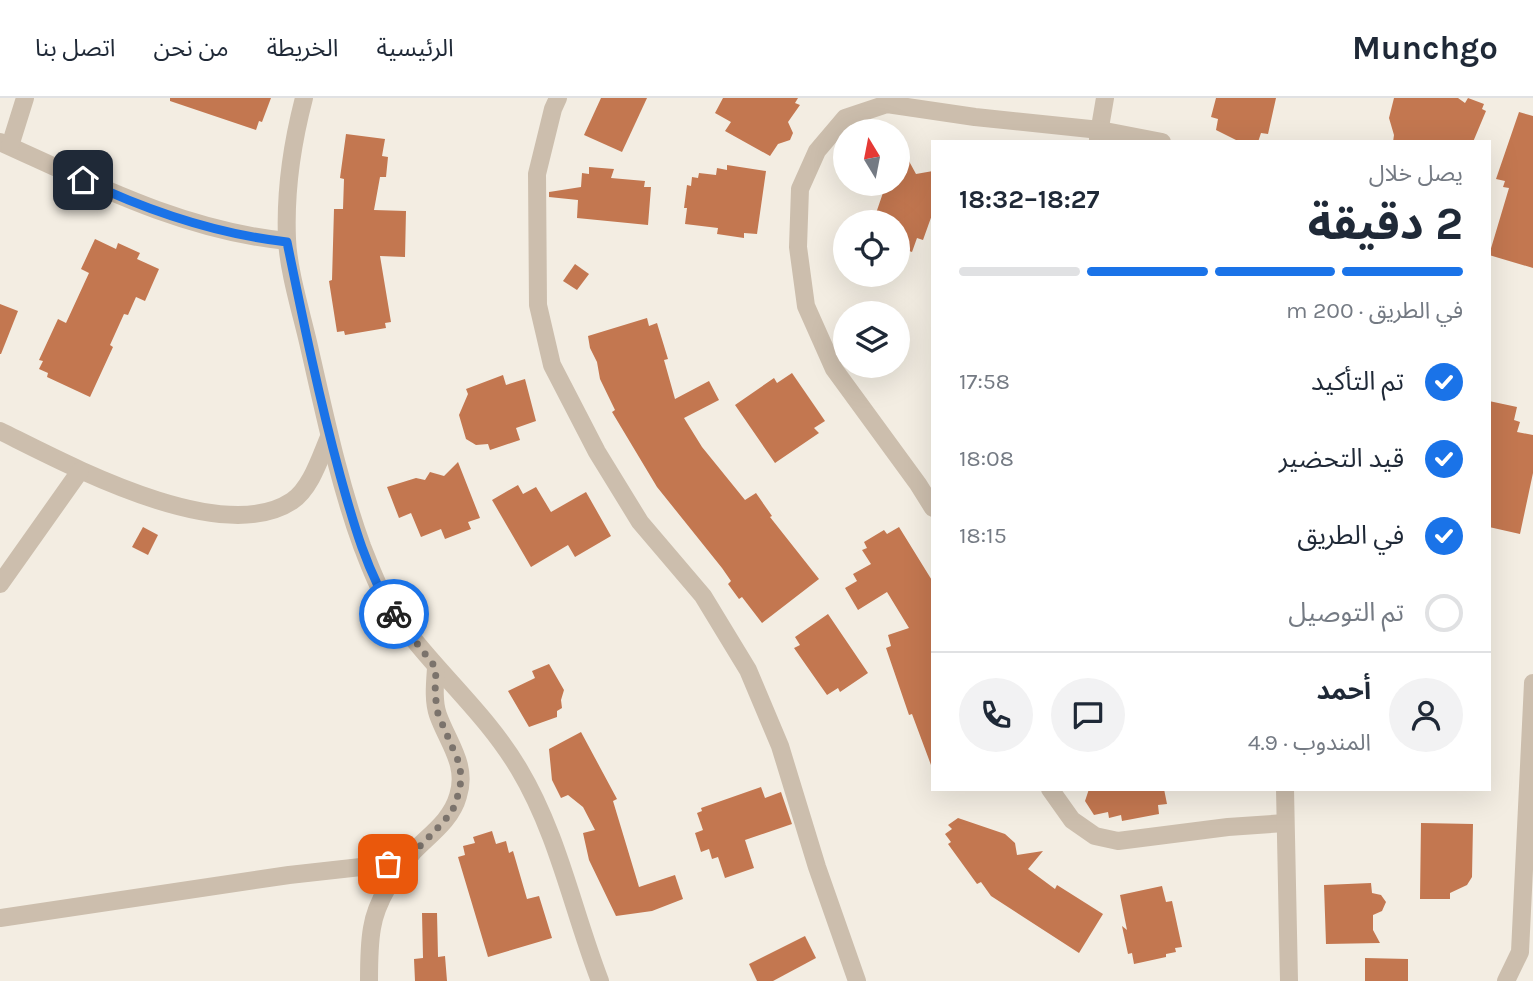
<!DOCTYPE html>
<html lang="ar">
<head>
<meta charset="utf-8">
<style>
	:root { --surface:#fff; --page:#f2f2f3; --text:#1f2937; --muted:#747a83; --line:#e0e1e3; --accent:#1a73e8 }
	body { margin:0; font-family:Karla,"Noto Sans Arabic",sans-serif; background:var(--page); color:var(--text); direction:rtl; height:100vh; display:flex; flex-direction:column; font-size:26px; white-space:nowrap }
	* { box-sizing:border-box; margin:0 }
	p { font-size:23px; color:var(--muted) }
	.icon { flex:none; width:38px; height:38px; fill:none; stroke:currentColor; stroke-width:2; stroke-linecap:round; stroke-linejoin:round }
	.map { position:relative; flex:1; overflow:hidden; direction:ltr }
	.details { position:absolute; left:931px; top:42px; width:560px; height:651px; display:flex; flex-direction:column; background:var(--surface); border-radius:0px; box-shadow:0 7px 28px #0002; direction:rtl }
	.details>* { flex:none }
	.needle { width:46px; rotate:350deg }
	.buttons { position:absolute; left:833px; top:21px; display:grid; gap:14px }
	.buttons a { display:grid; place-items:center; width:77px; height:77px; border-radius:50%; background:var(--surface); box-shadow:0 7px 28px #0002; font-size:35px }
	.pin { position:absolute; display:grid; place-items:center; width:60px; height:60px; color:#fff; margin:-30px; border-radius:14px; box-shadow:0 4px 10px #0006 }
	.courier { position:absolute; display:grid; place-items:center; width:70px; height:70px; margin:-35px; border:5px solid #1a73e8; border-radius:50%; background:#fff; color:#222; box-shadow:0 2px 9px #0007 }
	.headline em { font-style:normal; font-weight:700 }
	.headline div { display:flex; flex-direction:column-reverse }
	.headline { display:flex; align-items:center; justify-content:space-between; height:119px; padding:0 28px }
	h1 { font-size:46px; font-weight:700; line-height:52px }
	.bar { display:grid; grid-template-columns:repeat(4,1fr); gap:10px 7px; align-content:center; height:84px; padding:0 28px }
	.bar i { height:9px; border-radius:5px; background:var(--line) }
	.bar .current { background:var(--accent) }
	.bar p { grid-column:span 4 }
	.line { display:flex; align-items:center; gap:18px; padding:0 28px; border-top:2px solid var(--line) }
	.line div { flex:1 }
	.round { display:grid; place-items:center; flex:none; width:74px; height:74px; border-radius:37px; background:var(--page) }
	ol { padding:0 28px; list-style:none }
	li { display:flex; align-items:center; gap:21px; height:77px }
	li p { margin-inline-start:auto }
	li .icon { padding:7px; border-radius:50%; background:var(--accent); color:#fff; stroke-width:4 }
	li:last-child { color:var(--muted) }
	li i { width:38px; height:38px; border:4px solid var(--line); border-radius:50% }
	header { display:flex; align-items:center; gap:42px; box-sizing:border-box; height:98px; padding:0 35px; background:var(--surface); border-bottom:2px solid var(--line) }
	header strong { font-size:33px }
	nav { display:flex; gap:38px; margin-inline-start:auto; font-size:24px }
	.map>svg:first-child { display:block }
</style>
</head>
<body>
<header>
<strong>Munchgo</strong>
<nav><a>الرئيسية</a><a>الخريطة</a><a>من نحن</a><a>اتصل بنا</a></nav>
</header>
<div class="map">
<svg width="1533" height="883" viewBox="0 0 1533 883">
	<rect width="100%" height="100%" fill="#f3ede2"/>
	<g fill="#c37750">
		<polygon points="170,0 271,0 262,24 259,23 256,32 170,3"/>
		<polygon points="601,0 647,0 622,54 584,37"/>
		<polygon points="723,0 798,0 795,5 800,7 788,24 793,35 790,42 778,46 770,58 725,33 731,24 715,15"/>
		<polygon points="1216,0 1276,0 1268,36 1261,35 1258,44 1236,42 1216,32 1218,21 1211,19"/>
		<polygon points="1394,0 1458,0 1465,5 1468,0 1484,6 1482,11 1486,13 1473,44 1393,44 1394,37 1389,20"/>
		<polygon points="1519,14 1533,18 1533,170 1489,157 1509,90 1503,89 1505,83 1496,81"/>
		<polygon points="346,36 385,41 382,58 388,59 386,79 380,79 374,112 406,113 405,159 380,158 391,224 385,225 386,230 345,237 344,233 337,234 329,183 332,182 334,111 343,111 344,81 340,80"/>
		<polygon points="898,43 916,76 933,73 933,114 923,142 917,140 912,154 898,149 898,124 873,124 886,86 898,86"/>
		<polygon points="727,67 766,73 757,136 744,135 744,140 717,136 718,130 685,126 687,110 684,110 687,87 691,88 692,79 698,80 699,75 716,77 717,70 727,72"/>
		<polygon points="589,69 614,71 611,80 645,83 644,89 651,89 648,127 577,120 578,102 549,99 549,94 581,89 582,75 589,76"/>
		<polygon points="95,141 116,151 118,145 140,155 137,161 159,171 145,203 136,199 128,217 124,216 110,247 113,249 90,299 47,279 48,275 39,271 43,263 39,262 58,221 66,225 89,175 81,171"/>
		<polygon points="575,166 589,176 577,192 563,183"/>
		<polygon points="0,206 18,213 1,256 0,256"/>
		<polygon points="647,220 649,228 657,225 668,261 664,262 675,301 709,283 719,302 684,320 702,349 745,402 756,395 772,418 770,419 819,481 762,525 742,499 739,501 728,486 731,483 722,470 657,389 612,314 615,312 600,281 597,264 590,250 588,238"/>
		<polygon points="792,275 825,323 814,330 819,335 775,365 735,307 774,280 777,285"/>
		<polygon points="503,277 506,287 525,281 536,323 516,330 520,342 490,352 488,346 476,347 466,341 459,317 468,296 466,291"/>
		<polygon points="1489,303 1517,309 1514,322 1520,324 1517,334 1533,337 1533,375 1520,436 1489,429"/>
		<polygon points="458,364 480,420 468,424 471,431 445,441 441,431 421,439 411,415 399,420 387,389 416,380 425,382 430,374 444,378"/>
		<polygon points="518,387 523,396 536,389 551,414 586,394 611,438 575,459 568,447 531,469 492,402"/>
		<polygon points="143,429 158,437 148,457 132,449"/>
		<polygon points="899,429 933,484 931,667 912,616 909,617 886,550 891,548 888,537 909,530 887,494 858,512 845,490 857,483 853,476 871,466 862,452 867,450 864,444 884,432 887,436"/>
		<polygon points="828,516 868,575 840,594 838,590 827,597 794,550 800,547 795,539"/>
		<polygon points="549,566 564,592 561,602 562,610 557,613 557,619 529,629 508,593 535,580 532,573"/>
		<polygon points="581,634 617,701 613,703 639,789 675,777 683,801 652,813 616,818 589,762 583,735 595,732 583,709 568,697 561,700 552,682 549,651"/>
		<polygon points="761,689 765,700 781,694 792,726 745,742 754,770 725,780 718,759 712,761 709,751 701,754 695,735 703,732 697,715 702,713 701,710"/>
		<polygon points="1089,691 1164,691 1167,706 1158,707 1159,716 1122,723 1121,717 1109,720 1108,714 1094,717 1085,703"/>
		<polygon points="958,720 1005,736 1015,745 1017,757 1043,753 1028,771 1055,791 1057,787 1103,816 1079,855 991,798 981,784 977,786 948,746 951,744 945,736 952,731 948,727"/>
		<polygon points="1421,725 1473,726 1472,779 1467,787 1450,795 1450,801 1420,801"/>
		<polygon points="492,733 496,746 506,743 509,755 513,753 527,801 539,798 552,840 488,859 458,759 465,757 463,748 475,745 473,739"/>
		<polygon points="1371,785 1372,795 1381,797 1386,804 1382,813 1373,817 1373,832 1380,845 1326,846 1324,787"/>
		<polygon points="1162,788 1166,804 1172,803 1182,849 1175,850 1176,854 1166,856 1166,859 1134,866 1132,855 1128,856 1122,828 1127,832 1120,797"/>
		<polygon points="422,815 437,815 438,859 445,858 447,883 415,883 414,861 423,860"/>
		<polygon points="805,838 816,860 773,883 757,883 749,866"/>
		<polygon points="1365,860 1408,861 1408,883 1365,883"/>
	</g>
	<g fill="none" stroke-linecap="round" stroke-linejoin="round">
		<g stroke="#ccbead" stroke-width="18">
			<path d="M 304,0 C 292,46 285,93 287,141 C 288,171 301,214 308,244 C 324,313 338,382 362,448 C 370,468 377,488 388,506 C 426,566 483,610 519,671 C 558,736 573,813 600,883"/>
			<polyline points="558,0 553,11 537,76 538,207 552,267 597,354 640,424 703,498 748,572 780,648 817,769 857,883"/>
			<polyline points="1098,41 1105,0"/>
			<path d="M 0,44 C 93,86 184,133 287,143"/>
			<polyline points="10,48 25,0"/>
			<path d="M 0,333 C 67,366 221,450 292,403 C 311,390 320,360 329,339"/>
			<polyline points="933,410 918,386 834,271 806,208 798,149 800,91 817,53 845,20 887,6 975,19 1100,32 1162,44"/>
			<polyline points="0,486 80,373"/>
			<polyline points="1050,691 1072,722 1095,738 1118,743 1228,729 1285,725"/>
			<polyline points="1285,691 1289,883"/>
			<polyline points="0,820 289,777 388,766 411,757"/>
			<path d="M 369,883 C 369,865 369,847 372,830 C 376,804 395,774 412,755 C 429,737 451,723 458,698 C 468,667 448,645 438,617 C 433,603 435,585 436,570"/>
			<polyline points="1506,883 1520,854 1533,585"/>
		</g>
	</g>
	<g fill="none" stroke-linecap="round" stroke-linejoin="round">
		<polyline stroke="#7b736c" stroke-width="7" stroke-dasharray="0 12.6" points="388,766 411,757 434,734 452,714 458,697 461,683 460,667 438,616 435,596 436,570 394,516"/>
		<path stroke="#1a73e8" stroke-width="9" d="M 83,82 C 148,113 216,136 287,144 C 303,222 319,300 340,377 C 353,424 367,475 394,516"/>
	</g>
</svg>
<div class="buttons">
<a><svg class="needle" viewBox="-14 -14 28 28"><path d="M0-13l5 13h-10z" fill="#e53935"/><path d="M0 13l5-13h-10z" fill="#747a83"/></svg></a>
<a><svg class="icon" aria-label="locate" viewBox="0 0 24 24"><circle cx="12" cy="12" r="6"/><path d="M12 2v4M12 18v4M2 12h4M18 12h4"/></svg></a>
<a><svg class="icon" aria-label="layers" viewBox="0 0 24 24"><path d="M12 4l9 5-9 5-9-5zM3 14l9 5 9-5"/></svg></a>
</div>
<div class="pin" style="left:388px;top:766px;background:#ea580c"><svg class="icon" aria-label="bag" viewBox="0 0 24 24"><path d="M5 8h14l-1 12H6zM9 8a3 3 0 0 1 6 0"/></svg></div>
<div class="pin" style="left:83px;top:82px;background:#1f2937"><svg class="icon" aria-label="home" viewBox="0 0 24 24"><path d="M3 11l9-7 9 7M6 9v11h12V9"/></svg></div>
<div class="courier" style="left:394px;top:516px"><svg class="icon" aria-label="bike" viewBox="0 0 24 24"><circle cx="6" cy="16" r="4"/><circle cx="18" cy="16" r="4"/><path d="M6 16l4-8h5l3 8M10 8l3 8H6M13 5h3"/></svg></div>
<section class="details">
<div class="headline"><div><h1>2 دقيقة</h1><p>يصل خلال</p></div><em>18:27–18:32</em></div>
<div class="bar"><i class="current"></i><i class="current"></i><i class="current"></i><i></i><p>في الطريق · 200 m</p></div>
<ol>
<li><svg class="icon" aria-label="check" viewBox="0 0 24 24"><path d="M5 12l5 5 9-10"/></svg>تم التأكيد<p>17:58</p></li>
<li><svg class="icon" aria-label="check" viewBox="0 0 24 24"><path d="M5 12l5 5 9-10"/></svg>قيد التحضير<p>18:08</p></li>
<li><svg class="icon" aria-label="check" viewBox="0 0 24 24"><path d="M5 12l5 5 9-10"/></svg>في الطريق<p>18:15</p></li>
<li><i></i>تم التوصيل</li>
</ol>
<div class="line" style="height:126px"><a class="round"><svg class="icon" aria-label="person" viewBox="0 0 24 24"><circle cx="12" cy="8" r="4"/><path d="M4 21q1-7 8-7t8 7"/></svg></a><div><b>أحمد</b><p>المندوب · 4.9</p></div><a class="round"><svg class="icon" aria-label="chat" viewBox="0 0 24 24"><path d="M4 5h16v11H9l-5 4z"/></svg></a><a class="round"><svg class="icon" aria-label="phone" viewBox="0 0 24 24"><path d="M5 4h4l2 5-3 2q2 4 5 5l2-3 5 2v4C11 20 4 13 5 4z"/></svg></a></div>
</section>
</div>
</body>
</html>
